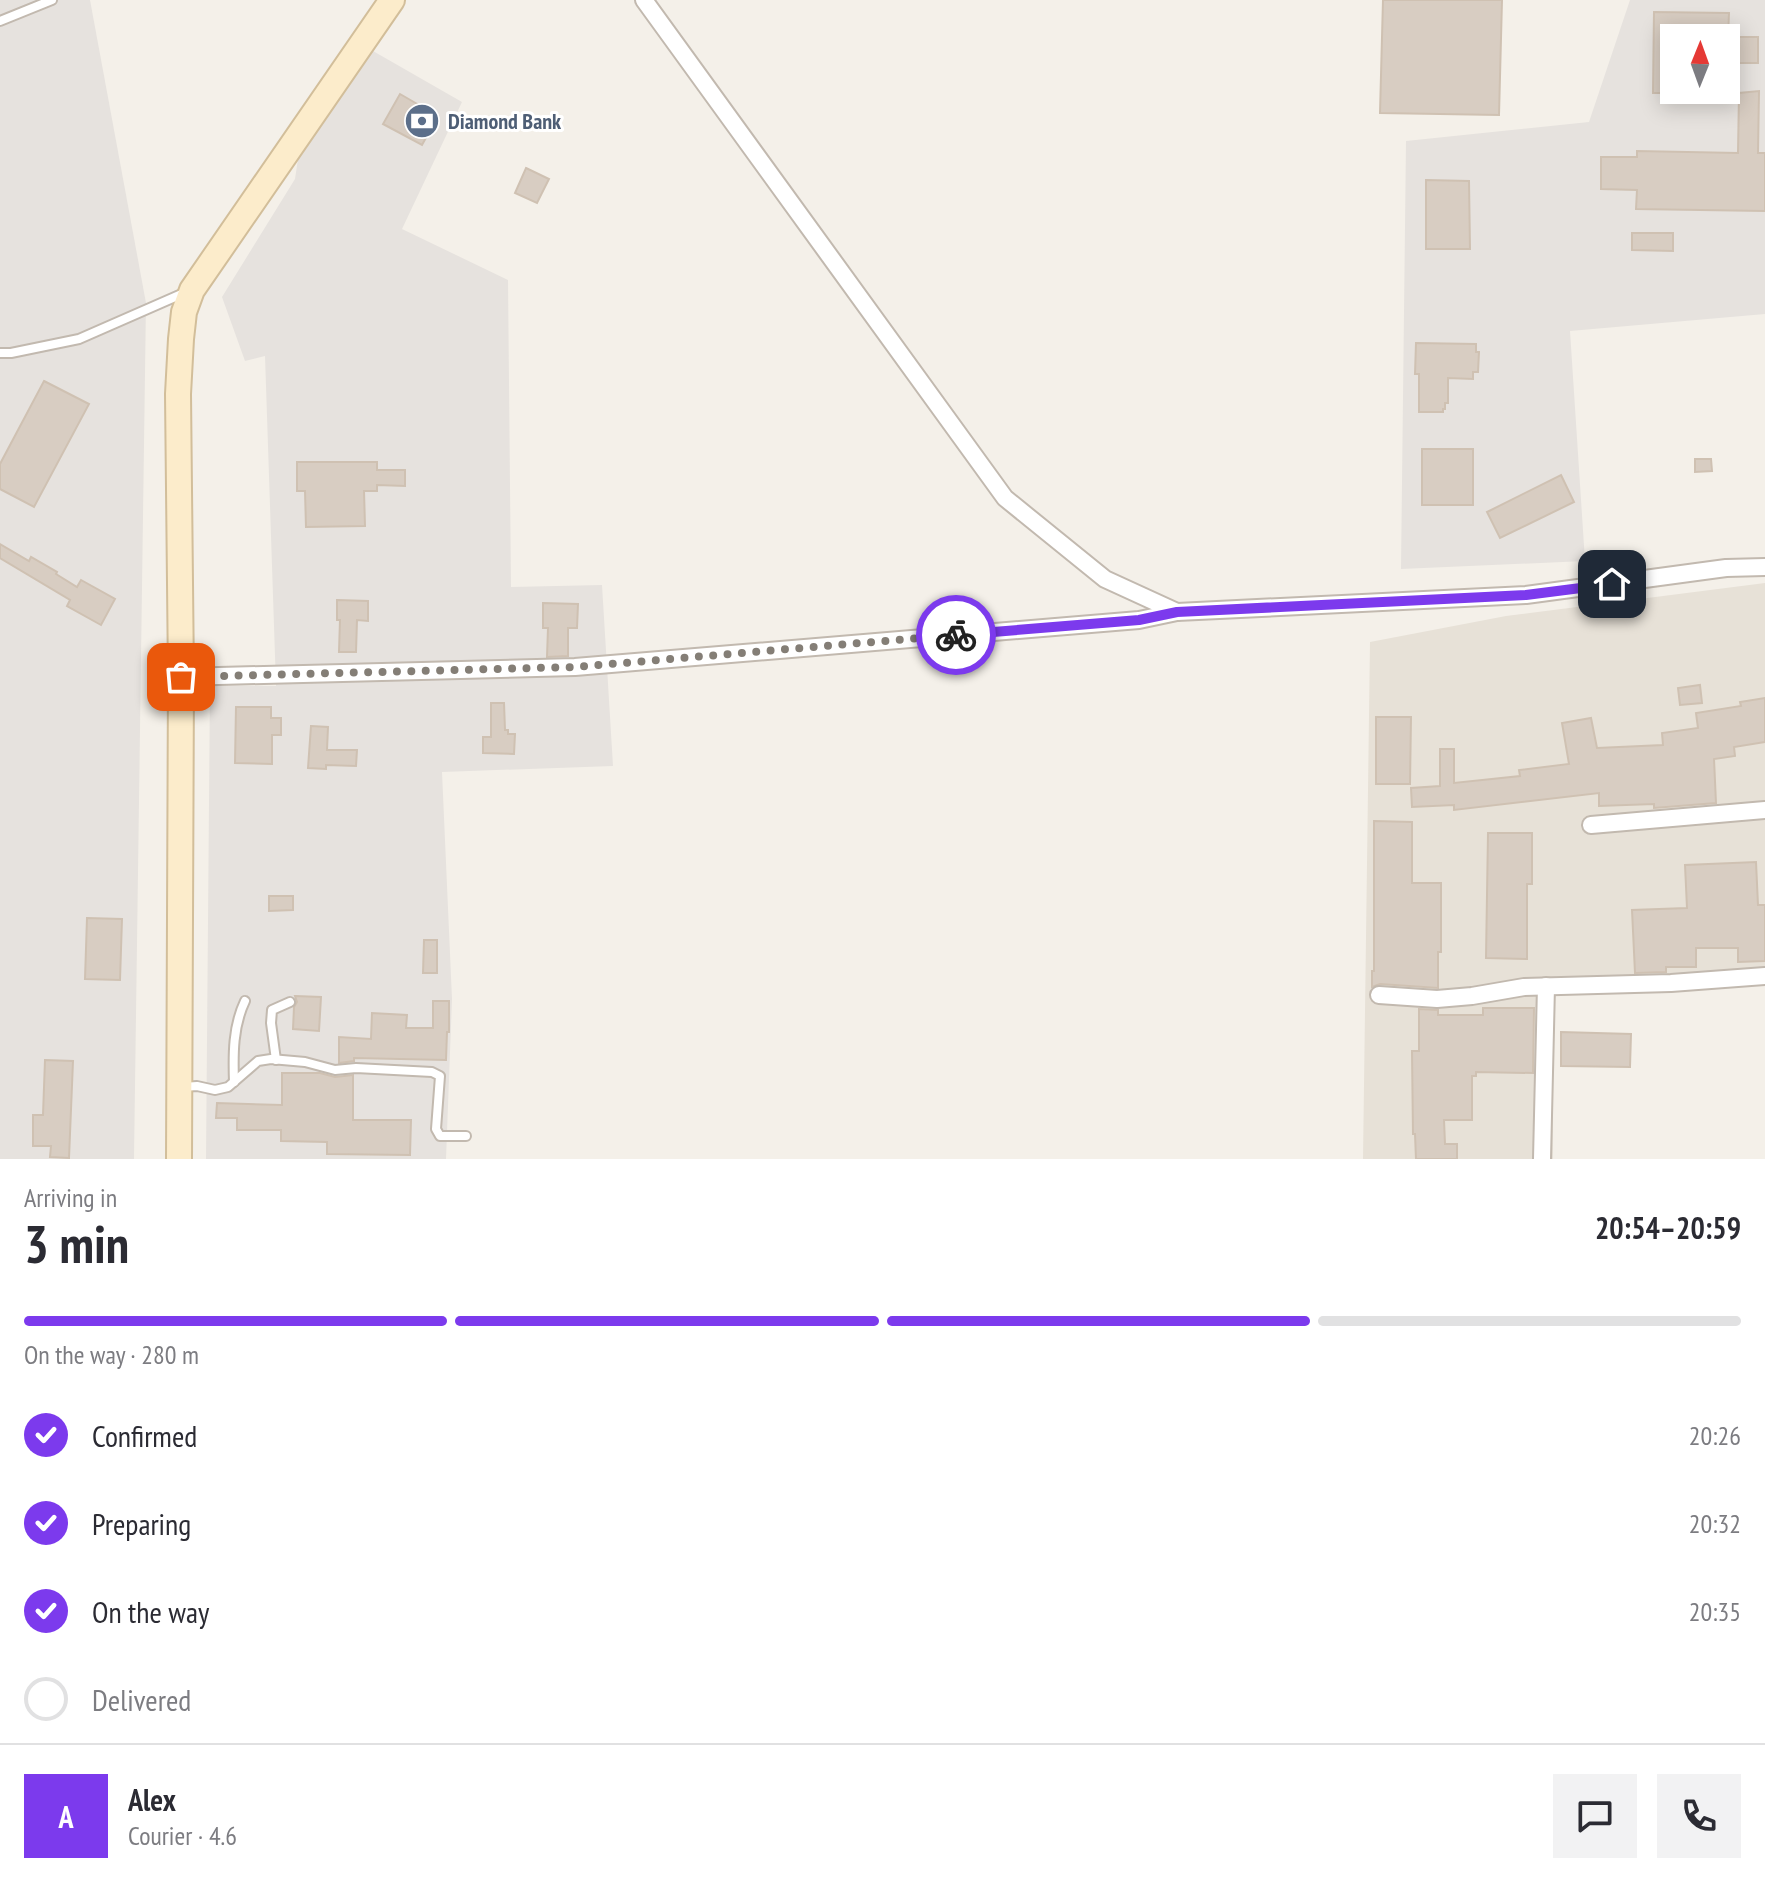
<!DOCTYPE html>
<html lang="en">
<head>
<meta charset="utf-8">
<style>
	:root { --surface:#fff; --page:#f2f2f3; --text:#2b2b33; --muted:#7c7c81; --line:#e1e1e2; --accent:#7c3aed }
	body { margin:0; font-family:"PT Sans Narrow",sans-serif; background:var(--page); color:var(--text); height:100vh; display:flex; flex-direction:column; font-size:30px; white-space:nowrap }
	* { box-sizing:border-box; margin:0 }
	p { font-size:26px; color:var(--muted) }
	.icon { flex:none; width:44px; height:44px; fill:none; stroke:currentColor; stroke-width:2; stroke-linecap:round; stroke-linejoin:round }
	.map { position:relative; height:1159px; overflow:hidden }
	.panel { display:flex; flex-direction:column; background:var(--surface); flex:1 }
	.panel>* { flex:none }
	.needle { width:52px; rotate:1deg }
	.fabs { position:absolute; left:1660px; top:24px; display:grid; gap:16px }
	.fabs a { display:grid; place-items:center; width:80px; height:80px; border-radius:0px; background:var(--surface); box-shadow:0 4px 20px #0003; font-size:40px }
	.pin { position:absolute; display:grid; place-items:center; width:68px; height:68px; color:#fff; margin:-34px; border-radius:16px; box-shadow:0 4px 12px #0006 }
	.courier { position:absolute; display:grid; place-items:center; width:80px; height:80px; margin:-40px; border:6px solid #7c3aed; border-radius:50%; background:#fff; color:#222; box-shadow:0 2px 10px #0007 }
	.overview em { font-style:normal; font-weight:700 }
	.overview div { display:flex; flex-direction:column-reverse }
	.overview { display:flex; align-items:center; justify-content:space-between; height:136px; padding:0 24px }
	h1 { font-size:52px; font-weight:700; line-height:60px }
	.bar { display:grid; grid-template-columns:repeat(4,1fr); gap:12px 8px; align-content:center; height:96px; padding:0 24px }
	.bar i { height:10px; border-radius:6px; background:var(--line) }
	.bar .current { background:var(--accent) }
	.bar p { grid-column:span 4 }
	.line { display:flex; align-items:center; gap:20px; padding:0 24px; border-top:2px solid var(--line) }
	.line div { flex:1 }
	.round { display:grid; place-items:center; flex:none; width:84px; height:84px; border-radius:0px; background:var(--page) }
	ol { padding:0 24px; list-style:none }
	li { display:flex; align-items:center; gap:24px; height:88px }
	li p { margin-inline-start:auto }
	li .icon { padding:8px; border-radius:50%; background:var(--accent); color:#fff; stroke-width:4 }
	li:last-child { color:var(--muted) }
	li i { width:44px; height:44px; border:4px solid var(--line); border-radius:50% }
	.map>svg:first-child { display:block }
</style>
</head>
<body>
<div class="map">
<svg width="1765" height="1159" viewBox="0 0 1765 1159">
	<rect width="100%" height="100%" fill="#f4f0e9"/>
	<polygon fill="#e7e1d7" points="1765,583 1765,982 1553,988 1553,1159 1363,1159 1370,642 1506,616"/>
	<g fill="#e6e2de" fill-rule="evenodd">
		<polygon points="0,0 90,0 146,303 134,1159 0,1159"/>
		<path d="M 1630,0 L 1765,0 L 1765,314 L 1570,331 L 1585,561 L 1401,569 L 1406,141 L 1589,122 ZM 1674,38 L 1726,38 L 1726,90 L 1674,90 Z"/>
		<polygon points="373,51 462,102 402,229 508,280 511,587 602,585 613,766 442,772 452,999 446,1159 206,1159 210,685 276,686 265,356 245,361 222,297 295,179 298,159"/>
	</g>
	<g fill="#d8cdc2" stroke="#cfc1b2" stroke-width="2">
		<polygon points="1383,0 1502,0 1499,115 1380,113"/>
		<polygon points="1654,12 1729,13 1728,37 1758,37 1758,63 1726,63 1726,38 1674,38 1674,93 1653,93"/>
		<polygon points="1759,91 1758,153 1765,153 1765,211 1636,209 1637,190 1601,189 1601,157 1637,157 1637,151 1738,153 1739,93"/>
		<polygon points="400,94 438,116 422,145 383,124"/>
		<polygon points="526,168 549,179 537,203 515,193"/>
		<polygon points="1426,180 1469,181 1470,249 1426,249"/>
		<polygon points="1632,233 1673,233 1673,251 1632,250"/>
		<polygon points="1416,343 1476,344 1476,352 1479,352 1478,372 1473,372 1473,379 1448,378 1448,403 1445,403 1445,409 1443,409 1443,412 1419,412 1419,374 1415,374"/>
		<polygon points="44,381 89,404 34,507 0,489 0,464"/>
		<rect x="1422" y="449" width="51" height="56"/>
		<polygon points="1695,459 1711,459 1712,471 1695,472"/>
		<polygon points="297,462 377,462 377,470 405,470 405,486 377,485 377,491 364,491 365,526 306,527 305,491 297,491"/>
		<polygon points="1561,475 1574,502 1500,538 1487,512"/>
		<polygon points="0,544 29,561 31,557 57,572 56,574 77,587 81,580 115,599 101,625 67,606 70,600 0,558"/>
		<polygon points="337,600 368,601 368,621 357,620 356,652 339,652 340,620 337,620"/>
		<polygon points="543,603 578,604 577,628 568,628 568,656 547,657 548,628 543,628"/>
		<polygon points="1700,685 1702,703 1680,705 1678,688"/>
		<polygon points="1765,698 1765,742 1734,747 1735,756 1714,759 1716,803 1654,808 1654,804 1599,806 1599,793 1454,810 1454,805 1412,807 1411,788 1440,786 1440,749 1454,749 1454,783 1520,776 1519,770 1569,764 1562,723 1591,718 1597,748 1663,745 1662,733 1698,728 1696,713 1741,706 1740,702"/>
		<polygon points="491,703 504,703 505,730 508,730 508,734 515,734 514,754 483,753 483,737 491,737"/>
		<polygon points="236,707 271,707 271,718 281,718 281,735 272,735 272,764 235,763"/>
		<polygon points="1376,717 1411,717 1410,784 1376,784"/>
		<polygon points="311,726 328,727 327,750 357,750 356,766 326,765 326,769 308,768"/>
		<polygon points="1374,821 1412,822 1412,883 1441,883 1441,952 1438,952 1438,988 1380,984 1372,987 1372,971 1374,971"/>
		<polygon points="1488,833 1532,833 1532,884 1527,884 1527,959 1486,958"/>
		<polygon points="1756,862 1758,905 1765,905 1765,961 1738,962 1738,948 1696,948 1696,967 1666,967 1666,972 1635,973 1632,910 1687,908 1685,865"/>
		<polygon points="269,896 293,896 293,910 269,911"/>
		<polygon points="87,918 122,919 120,980 85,979"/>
		<polygon points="424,940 437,940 437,973 423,973"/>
		<polygon points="295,996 321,997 319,1031 293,1029 294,1007 297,1002"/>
		<polygon points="433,1001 449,1001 449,1032 447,1032 446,1060 354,1058 354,1061 339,1063 339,1037 371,1039 372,1013 407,1015 406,1028 433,1028"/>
		<polygon points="1483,1008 1534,1008 1533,1073 1476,1072 1476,1076 1472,1076 1472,1120 1444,1120 1445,1144 1457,1144 1457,1159 1416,1159 1415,1134 1413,1134 1412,1051 1419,1051 1419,1009 1438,1010 1438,1015 1483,1015"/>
		<polygon points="1561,1032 1631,1034 1630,1067 1561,1066"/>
		<polygon points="45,1060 73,1061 69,1158 50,1157 51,1146 33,1146 33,1115 43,1115"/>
		<polygon points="282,1073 320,1073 335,1077 353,1075 353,1120 411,1120 410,1155 327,1154 327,1142 281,1141 281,1130 237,1130 237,1118 216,1118 217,1103 282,1105"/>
	</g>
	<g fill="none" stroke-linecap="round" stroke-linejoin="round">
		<g stroke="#c2b9af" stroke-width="12">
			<g id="lane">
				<polyline points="0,21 52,0"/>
				<polyline points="0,353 11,353 79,339 184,293"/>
				<polyline points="276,1060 271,1023 272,1010 290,1002"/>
				<path d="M 234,1082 C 233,1054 233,1026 245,1001"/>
				<polyline points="183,1087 197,1086 215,1090 228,1087 258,1061 271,1059 305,1062 335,1070 356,1068 432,1072 440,1076 436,1129 440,1136 466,1136"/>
			</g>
		</g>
		<g stroke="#c2b9af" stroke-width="20">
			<g id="street">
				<polyline points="644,0 1005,498 1105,579 1177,612"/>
				<polyline points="181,677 575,667 1139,620 1177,612 1526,595 1726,568 1765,567"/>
				<polyline points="1591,825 1765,810"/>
				<polyline points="1379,995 1437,999 1472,996 1524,987 1671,983 1765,976"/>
				<polyline points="1542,1159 1546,986"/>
			</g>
		</g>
		<g stroke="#d2be9a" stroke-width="28">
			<polyline id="secondary" points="179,1159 181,677 178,394 181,339 184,312 192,290 392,0"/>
		</g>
		<use href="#lane" stroke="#fff" stroke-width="8"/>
		<use href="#street" stroke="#fff" stroke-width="16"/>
		<use href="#secondary" stroke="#fceccb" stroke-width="24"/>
	</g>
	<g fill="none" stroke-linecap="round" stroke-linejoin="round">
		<polyline stroke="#847e76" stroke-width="8" stroke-dasharray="0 14.4" points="181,677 575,667 956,635"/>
		<polyline stroke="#7c3aed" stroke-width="10" points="956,635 1139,620 1177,612 1526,595 1612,584"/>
	</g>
	<defs>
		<g id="bank-disc" transform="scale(1.8)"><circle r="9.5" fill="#5c6f8a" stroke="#fff"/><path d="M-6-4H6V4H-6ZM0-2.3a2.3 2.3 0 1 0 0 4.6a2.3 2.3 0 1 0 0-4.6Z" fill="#fff"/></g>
	</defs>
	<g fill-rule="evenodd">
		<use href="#bank-disc" x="422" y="121"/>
	</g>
	<g text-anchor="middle" stroke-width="6" stroke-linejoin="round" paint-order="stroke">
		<g font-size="22" font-weight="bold" fill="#4e5e75" stroke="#fff" text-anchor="start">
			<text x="448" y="129">Diamond Bank</text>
		</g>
	</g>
</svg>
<div class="fabs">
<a><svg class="needle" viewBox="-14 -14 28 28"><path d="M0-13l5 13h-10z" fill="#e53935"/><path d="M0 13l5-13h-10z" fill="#7c7c81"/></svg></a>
</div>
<div class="pin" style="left:181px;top:677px;background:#ea580c"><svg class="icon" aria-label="bag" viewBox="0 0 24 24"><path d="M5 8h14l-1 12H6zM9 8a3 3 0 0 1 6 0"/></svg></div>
<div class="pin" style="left:1612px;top:584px;background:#1f2937"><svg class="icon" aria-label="home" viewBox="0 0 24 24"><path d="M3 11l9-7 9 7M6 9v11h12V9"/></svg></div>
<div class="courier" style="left:956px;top:635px"><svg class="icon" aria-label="bike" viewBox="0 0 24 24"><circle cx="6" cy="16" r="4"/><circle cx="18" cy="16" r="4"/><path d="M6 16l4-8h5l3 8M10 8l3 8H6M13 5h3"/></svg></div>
</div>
<section class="panel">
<div class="overview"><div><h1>3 min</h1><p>Arriving in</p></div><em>20:54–20:59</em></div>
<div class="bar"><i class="current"></i><i class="current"></i><i class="current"></i><i></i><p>On the way · 280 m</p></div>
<ol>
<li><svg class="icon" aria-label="check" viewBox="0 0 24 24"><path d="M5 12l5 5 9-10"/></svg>Confirmed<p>20:26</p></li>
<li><svg class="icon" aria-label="check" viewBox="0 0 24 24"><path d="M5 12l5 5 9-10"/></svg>Preparing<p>20:32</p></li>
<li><svg class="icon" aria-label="check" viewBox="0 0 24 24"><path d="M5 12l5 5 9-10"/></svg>On the way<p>20:35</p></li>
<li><i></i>Delivered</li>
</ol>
<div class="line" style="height:144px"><b class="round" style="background:var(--accent);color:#fff">A</b><div><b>Alex</b><p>Courier · 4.6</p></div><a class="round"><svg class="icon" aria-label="chat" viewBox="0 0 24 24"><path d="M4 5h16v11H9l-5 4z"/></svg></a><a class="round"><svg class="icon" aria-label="phone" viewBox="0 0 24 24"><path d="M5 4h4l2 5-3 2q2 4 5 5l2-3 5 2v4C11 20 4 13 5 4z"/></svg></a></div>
</section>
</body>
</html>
